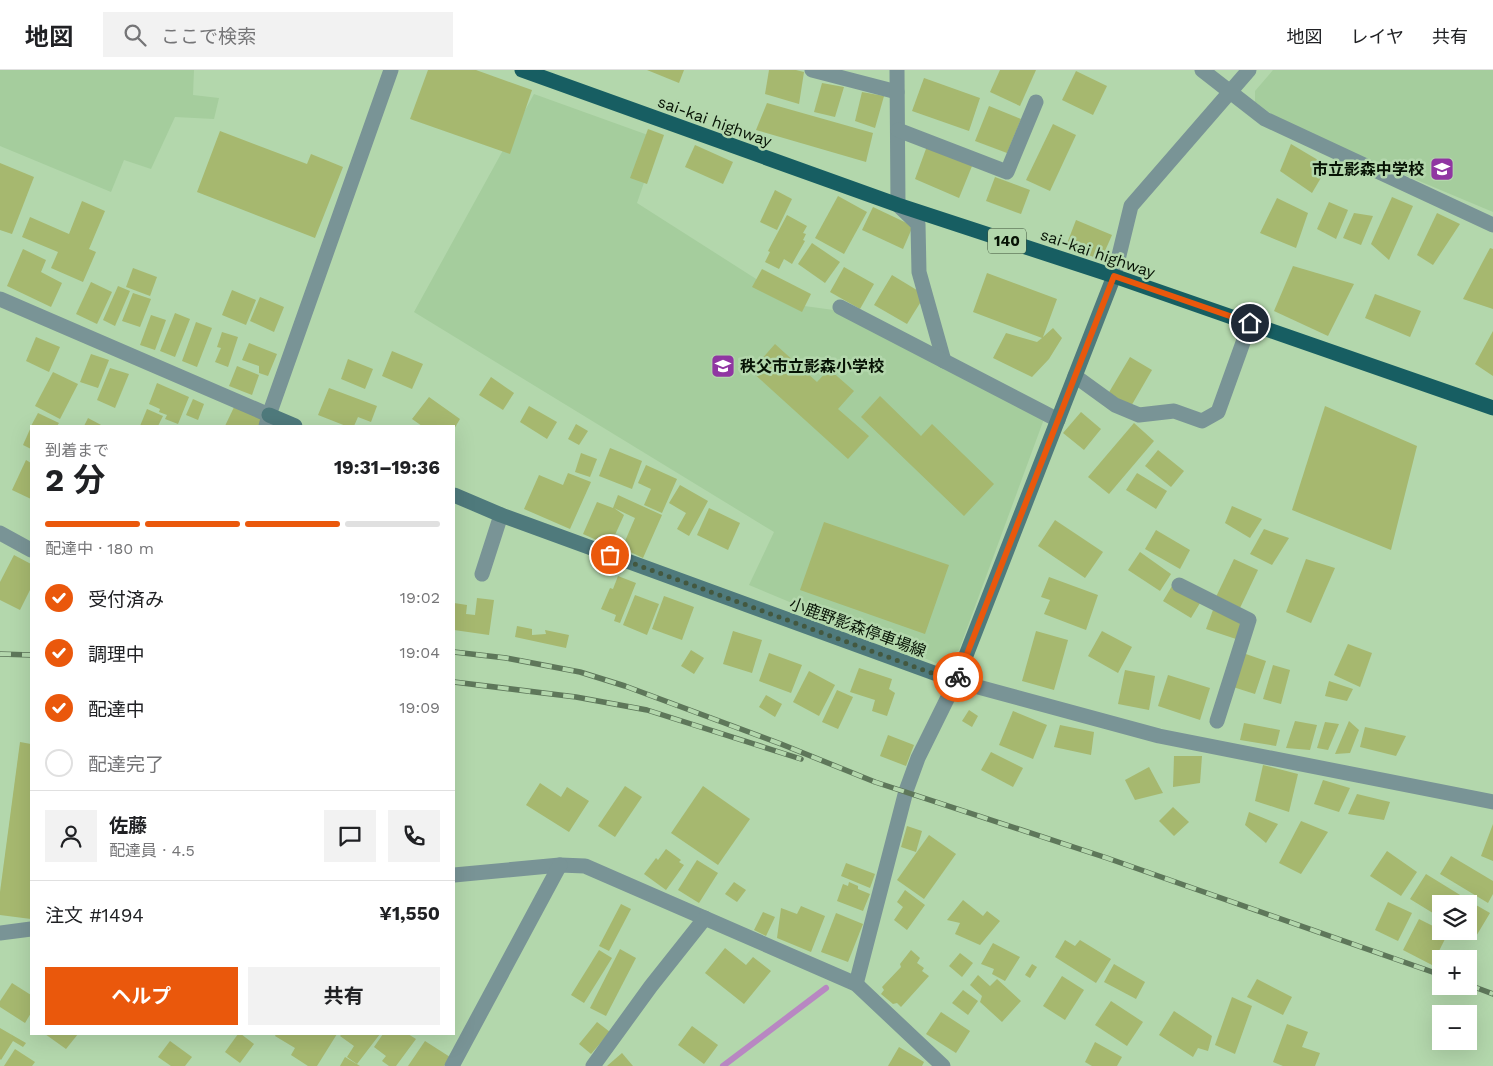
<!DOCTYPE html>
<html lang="ja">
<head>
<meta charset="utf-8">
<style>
	:root { --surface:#fff; --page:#f2f2f2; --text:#202124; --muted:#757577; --line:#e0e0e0; --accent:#ea580c }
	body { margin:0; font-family:"Work Sans","Noto Sans JP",sans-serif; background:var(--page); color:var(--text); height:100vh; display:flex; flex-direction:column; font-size:19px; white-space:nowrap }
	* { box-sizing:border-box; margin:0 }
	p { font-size:16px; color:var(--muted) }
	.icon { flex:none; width:28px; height:28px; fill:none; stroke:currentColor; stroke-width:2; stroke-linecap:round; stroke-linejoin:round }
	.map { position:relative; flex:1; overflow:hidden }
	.side { position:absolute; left:30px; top:355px; width:425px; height:610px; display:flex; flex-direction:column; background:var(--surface); border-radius:0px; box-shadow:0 5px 20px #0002 }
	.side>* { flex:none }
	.buttons { position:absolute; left:1432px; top:825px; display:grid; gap:10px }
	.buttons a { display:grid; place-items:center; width:45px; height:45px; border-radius:0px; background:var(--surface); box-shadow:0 5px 20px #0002; font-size:25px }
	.pin { position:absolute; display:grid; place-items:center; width:42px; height:42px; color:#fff; margin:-21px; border:2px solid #fff; border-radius:50%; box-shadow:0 1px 5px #0007 }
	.courier { position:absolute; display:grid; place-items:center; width:50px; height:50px; margin:-25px; border:4px solid #ea580c; border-radius:50%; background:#fff; color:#222; box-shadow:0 1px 6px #0007 }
	.overview em { font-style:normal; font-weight:700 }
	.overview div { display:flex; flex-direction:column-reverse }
	.overview { display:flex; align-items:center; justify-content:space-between; height:85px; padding:0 15px }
	h1 { font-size:32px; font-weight:700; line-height:38px }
	.bar { display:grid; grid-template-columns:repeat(4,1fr); gap:8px 5px; align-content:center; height:60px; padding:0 15px }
	.bar i { height:6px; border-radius:4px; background:var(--line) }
	.bar .on { background:var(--accent) }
	.bar p { grid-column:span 4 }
	.line { display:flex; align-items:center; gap:12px; padding:0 15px; border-top:1px solid var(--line) }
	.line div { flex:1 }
	.round { display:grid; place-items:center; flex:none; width:52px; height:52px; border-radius:0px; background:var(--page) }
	ol { padding:0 15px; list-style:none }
	li { display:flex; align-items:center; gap:15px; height:55px }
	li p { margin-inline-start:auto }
	li .icon { padding:5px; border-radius:50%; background:var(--accent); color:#fff; stroke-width:4 }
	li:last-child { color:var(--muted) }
	li i { width:28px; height:28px; border:2px solid var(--line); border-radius:50% }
	.button { display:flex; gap:10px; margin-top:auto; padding:10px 15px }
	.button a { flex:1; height:58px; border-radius:0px; background:var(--accent); color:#fff; font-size:20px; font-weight:700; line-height:58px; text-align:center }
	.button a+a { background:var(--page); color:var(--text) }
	header { display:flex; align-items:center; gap:30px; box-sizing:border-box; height:70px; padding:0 25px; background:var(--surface); border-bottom:1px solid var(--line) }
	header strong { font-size:24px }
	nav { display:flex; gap:28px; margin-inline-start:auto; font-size:18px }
	.search { width:350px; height:45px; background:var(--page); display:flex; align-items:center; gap:12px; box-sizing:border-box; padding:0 18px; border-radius:0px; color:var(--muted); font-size:19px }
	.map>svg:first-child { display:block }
</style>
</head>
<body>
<header>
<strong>地図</strong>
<div class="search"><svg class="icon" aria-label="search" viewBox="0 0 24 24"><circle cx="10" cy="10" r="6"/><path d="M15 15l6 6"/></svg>ここで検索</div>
<nav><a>地図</a><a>レイヤ</a><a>共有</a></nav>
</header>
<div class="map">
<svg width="1493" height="996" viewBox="0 0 1493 996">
	<rect width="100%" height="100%" fill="#b3d7ac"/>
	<g fill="#a5cd9d">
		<polygon points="0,0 194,0 193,25 219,28 214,49 175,47 151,99 124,90 111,122 0,76"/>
		<polygon points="1273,0 1493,0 1493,142 1288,56 1255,32 1255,21"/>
		<polygon points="534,24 659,69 637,133 797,235 841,241 1044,349 959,580 936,593 749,515 774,462 414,242"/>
	</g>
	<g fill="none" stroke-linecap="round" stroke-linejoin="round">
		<polyline stroke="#b887c2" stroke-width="6" points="723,996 826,918"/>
	</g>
	<g fill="#a6b86f">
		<polygon points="428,0 476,0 532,20 510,84 410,49"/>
		<polygon points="647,0 684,0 679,13"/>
		<polygon points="769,0 796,0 804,2 799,34 765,24"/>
		<polygon points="1000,0 1036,0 1020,36 990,22"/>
		<polygon points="1076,1 1107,16 1093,45 1062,30"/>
		<polygon points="924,8 980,28 969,61 912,41"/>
		<polygon points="822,13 844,17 835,47 814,42"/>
		<polygon points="862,22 884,26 875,58 855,51"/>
		<polygon points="767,33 873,63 866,92 756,60"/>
		<polygon points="989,36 1021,49 1007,83 975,71"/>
		<polygon points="1053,54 1076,65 1050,121 1026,110"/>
		<polygon points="648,59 664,65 647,114 630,108"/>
		<polygon points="220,61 307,94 311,84 343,97 315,168 197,122"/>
		<polygon points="1291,74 1328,96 1312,123 1280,101"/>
		<polygon points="695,75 733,92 723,114 685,97"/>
		<polygon points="927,76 972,96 959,128 915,109"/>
		<polygon points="0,93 34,107 12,164 0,160"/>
		<polygon points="995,107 1030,120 1021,144 986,131"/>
		<polygon points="775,120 792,129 777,160 760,152"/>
		<polygon points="838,126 867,142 844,184 815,168"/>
		<polygon points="1392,127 1413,136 1389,190 1371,174"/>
		<polygon points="1277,128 1308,143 1296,178 1260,163"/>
		<polygon points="82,131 105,141 89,179 96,182 83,212 51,198 58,182 22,167 30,147 69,164"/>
		<polygon points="1329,132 1348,140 1336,169 1317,159"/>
		<polygon points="873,137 913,156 903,179 862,160"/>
		<polygon points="1354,143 1373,146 1361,175 1343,168"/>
		<polygon points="1437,143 1460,154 1433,195 1417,185"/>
		<polygon points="787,145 807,156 803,163 806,164 803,170 805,171 792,194 784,189 779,199 765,192 770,182 768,181"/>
		<polygon points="1076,150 1112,165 1101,190 1066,176"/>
		<polygon points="812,173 840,192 825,213 798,194"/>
		<polygon points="1490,178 1493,179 1493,239 1463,229"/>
		<polygon points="23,179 46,190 41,202 62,213 51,237 7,216"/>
		<polygon points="1293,196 1354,214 1328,266 1274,241"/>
		<polygon points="844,197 874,214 860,239 830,222"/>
		<polygon points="133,198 157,207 150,226 126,217"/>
		<polygon points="762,199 811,224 802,242 752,217"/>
		<polygon points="987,203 1057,229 1043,267 1053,258 1062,268 1049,289 1032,307 993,288 1006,263 1037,272 1042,268 973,242"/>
		<polygon points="892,205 925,225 907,254 874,235"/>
		<polygon points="91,212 112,222 97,254 76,244"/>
		<polygon points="118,216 130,221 115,256 103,250"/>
		<polygon points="232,220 256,230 246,255 222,245"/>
		<polygon points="133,223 151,229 140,257 122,251"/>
		<polygon points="1375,224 1421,241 1410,267 1365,248"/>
		<polygon points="260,227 284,237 274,262 250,251"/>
		<polygon points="175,243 190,249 175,287 160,281"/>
		<polygon points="151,245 166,250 155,280 140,275"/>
		<polygon points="196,252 212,258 197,297 182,291"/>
		<polygon points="1493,261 1493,306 1475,294"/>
		<polygon points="222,262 238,267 228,297 215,292 221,278 217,277"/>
		<polygon points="36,267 60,277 49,302 26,291"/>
		<polygon points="249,273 277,284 268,306 259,303 259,296 242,290"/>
		<polygon points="775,274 817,312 829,299 854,321 838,339 869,366 848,389 751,301"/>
		<polygon points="392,281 423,294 412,319 382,306"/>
		<polygon points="91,284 109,290 98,318 80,312"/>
		<polygon points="1130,287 1152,300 1130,338 1108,324"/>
		<polygon points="348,289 373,299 365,319 341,309"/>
		<polygon points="237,296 259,305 252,325 229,316"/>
		<polygon points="110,298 129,304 115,338 97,330"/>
		<polygon points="53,302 78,314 60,349 35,336"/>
		<polygon points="491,307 514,323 503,340 479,325"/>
		<polygon points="157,313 189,327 178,354 165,349 167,345 159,342 160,339 149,334"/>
		<polygon points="329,318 377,336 371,352 358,347 354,356 346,356 318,345"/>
		<polygon points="880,326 921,366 932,354 994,414 964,446 861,347"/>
		<polygon points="429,327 460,349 454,359 454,356 422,356 412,349"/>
		<polygon points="193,329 204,334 198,350 186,345"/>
		<polygon points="235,335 267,350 265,356 225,356"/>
		<polygon points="529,336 557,352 547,369 520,352"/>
		<polygon points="1325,336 1417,376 1391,480 1292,440"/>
		<polygon points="147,339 163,346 158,356 140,356"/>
		<polygon points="1081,342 1101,359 1084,380 1063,363"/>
		<polygon points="38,343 59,353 57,356 31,356"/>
		<polygon points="88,348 103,356 84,356"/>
		<polygon points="1134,353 1154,371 1109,424 1088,407"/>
		<polygon points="576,354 588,361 579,375 568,369"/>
		<polygon points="31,357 31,379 23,375"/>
		<polygon points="610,378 642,391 632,419 599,406"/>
		<polygon points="1158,380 1184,401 1171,417 1145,396"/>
		<polygon points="581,383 597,389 590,407 575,402"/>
		<polygon points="26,390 31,393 31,429 12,420"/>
		<polygon points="646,395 677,409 662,443 644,435 651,419 638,413"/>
		<polygon points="568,403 591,412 570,459 524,439 539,405 563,415"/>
		<polygon points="1137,403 1167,421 1156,439 1126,420"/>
		<polygon points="680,415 708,431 689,466 677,459 686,443 669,433"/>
		<polygon points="618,425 662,445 643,488 622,478 635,448 614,438 624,445 610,476 583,464 597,432 613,438"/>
		<polygon points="1232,436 1262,449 1250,468 1225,453"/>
		<polygon points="709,438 740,453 728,480 697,465"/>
		<polygon points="1055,450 1103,482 1085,508 1038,476"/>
		<polygon points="824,452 949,495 925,564 800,520"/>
		<polygon points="1264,459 1289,468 1272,495 1250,484"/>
		<polygon points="1156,460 1190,480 1180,499 1145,479"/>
		<polygon points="1140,482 1171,504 1160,521 1128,500"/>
		<polygon points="14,485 31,494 31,518 20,540 0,530 0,512"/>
		<polygon points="1234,489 1258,500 1239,540 1215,529"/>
		<polygon points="1306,489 1335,498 1311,553 1286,542"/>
		<polygon points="618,506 636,513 620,553 614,551 616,545 601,539 610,518 613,519"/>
		<polygon points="1049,507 1098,525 1086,560 1044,544 1050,530 1041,527"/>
		<polygon points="1172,516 1200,533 1191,548 1163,531"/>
		<polygon points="635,525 659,534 647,565 623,555"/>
		<polygon points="664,526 694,537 682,570 652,559"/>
		<polygon points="477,528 494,530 489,565 454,560 454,533 467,535 466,544 475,545"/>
		<polygon points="1213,540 1242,551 1236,569 1206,559"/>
		<polygon points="517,556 532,559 532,565 546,564 545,560 569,565 566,578 515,567"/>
		<polygon points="733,561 762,570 752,603 723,594"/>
		<polygon points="1036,561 1068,570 1054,620 1022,611"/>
		<polygon points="1102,561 1132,577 1118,603 1088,586"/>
		<polygon points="1348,574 1372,583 1360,617 1334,605"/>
		<polygon points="691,580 704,588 694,604 681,596"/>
		<polygon points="769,583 802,595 791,623 759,611"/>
		<polygon points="1243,583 1266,591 1255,624 1233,617"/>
		<polygon points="1273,595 1290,600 1281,634 1263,629"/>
		<polygon points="859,598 892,609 889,619 895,623 887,646 872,641 875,630 850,622"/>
		<polygon points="1125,600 1155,606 1149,640 1118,634"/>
		<polygon points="809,601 835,615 819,646 793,632"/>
		<polygon points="1168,605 1210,618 1200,650 1158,636"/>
		<polygon points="1329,611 1353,619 1347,631 1325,626"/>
		<polygon points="837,620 853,627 838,659 822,652"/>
		<polygon points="766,625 782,634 775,647 759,637"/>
		<polygon points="969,640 978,646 972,657 962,651"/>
		<polygon points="1013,641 1047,655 1033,689 999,675"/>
		<polygon points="1295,651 1317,655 1310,680 1286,678"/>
		<polygon points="1349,651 1359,660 1350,683 1335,684"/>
		<polygon points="1325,652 1339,654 1328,680 1317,678"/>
		<polygon points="1244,653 1280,660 1276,676 1240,670"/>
		<polygon points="1060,655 1094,662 1091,685 1054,677"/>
		<polygon points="1365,657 1406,666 1396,686 1360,677"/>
		<polygon points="888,665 914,675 906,696 880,686"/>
		<polygon points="20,672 31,674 31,849 0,845 0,822"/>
		<polygon points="991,682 1023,698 1013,717 981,700"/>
		<polygon points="1174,686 1202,686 1200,713 1173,717"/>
		<polygon points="1263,695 1298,704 1289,742 1255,731"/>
		<polygon points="1149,697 1163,723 1135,730 1125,710"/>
		<polygon points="1323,710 1350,718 1339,742 1314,734"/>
		<polygon points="540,713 561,727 567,717 589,731 569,762 526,735"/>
		<polygon points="625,716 642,727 615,767 598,756"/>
		<polygon points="703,716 750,749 718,795 671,763"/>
		<polygon points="1357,724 1390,732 1384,750 1348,744"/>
		<polygon points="1173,737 1189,752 1174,766 1159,751"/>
		<polygon points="1249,742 1278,754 1266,773 1245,755"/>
		<polygon points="1301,751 1328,762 1301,804 1279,793"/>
		<polygon points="1493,754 1493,791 1481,786"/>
		<polygon points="907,756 922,761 916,782 901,777"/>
		<polygon points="929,765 956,784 924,829 897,810"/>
		<polygon points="666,779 681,790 679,792 684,795 666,820 644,804 656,788 658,790"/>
		<polygon points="1387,781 1417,802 1401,826 1370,806"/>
		<polygon points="1451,786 1493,811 1493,824 1488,833 1440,804"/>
		<polygon points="697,790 718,803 699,833 678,820"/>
		<polygon points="846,793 875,804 870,818 841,806"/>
		<polygon points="1426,804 1465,828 1461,834 1441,834 1441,848 1410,829"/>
		<polygon points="734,812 746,820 737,832 725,824"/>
		<polygon points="849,812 858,816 858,819 870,824 863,841 837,831 843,814 848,816"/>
		<polygon points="905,820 925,835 907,860 894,850 903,837 897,832"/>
		<polygon points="963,830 983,846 987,841 1000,851 980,875 955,864 960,853 947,850"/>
		<polygon points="1469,831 1490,843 1475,868 1464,861 1469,861 1469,834 1467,834"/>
		<polygon points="1388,832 1412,843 1398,871 1375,860"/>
		<polygon points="621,834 631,839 609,881 599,876"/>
		<polygon points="801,836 825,846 811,882 777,868 781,838 797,844"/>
		<polygon points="763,842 775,847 766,866 754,860"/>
		<polygon points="836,843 863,854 848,892 821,882"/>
		<polygon points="1419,849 1441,860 1441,861 1448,863 1432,895 1403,880"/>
		<polygon points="1065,870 1075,876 1080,870 1111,889 1096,913 1055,887"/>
		<polygon points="993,873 1020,887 1005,911 992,904 994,899 981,894"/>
		<polygon points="725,878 746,895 753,887 771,901 744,934 705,903"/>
		<polygon points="620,879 636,888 606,946 590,938"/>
		<polygon points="599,880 612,888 584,933 571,925"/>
		<polygon points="911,880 920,888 917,893 924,898 922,901 929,906 901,937 897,933 893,934 881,924 884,920 882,917 901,897 900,894"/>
		<polygon points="960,883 973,893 962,907 949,896"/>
		<polygon points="1032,894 1037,897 1030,908 1025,905"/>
		<polygon points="1114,894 1145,912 1136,929 1104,912"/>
		<polygon points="978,905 990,916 997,909 1021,931 1002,952 980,932 982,926 970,915"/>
		<polygon points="1062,906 1084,920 1065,950 1043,936"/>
		<polygon points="1257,909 1292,927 1283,945 1247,927"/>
		<polygon points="12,913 31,925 31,943 25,953 0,937 0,931"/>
		<polygon points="963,920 978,931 968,945 952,933"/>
		<polygon points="1232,927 1252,936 1235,984 1215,975"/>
		<polygon points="1111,931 1143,952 1127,976 1095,955"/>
		<polygon points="1174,941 1212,966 1208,981 1198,978 1193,987 1159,965"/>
		<polygon points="941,942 970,961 956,983 926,964"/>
		<polygon points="597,952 610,962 591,984 579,974"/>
		<polygon points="1287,954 1308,962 1302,977 1320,983 1315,996 1283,996 1273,992"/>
		<polygon points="692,956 718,975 704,994 678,975"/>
		<polygon points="0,958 26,973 23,977 13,971 1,990 0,989"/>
		<polygon points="45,964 78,964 66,979"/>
		<polygon points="238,964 241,964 254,974 240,993 225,982"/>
		<polygon points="276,964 337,964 317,996 308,996 291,985 295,978 275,966"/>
		<polygon points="342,964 380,964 357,994 347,987 354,976 340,966"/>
		<polygon points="383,964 408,964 416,969 396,996 389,996 382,991 386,986 374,977"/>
		<polygon points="170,971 192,987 185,996 171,996 158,987"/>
		<polygon points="425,971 450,987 444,996 408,996"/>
		<polygon points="1095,972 1122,987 1117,996 1092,996 1085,992"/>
		<polygon points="899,977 924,992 922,996 888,996"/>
		<polygon points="15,979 35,992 32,996 4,996"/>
		<polygon points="622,983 633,996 607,996"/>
		<polygon points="345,987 360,996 340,996"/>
	</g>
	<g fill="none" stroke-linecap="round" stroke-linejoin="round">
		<g stroke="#799496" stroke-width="15">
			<polyline points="812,0 897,22"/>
			<polyline points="897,0 898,135 918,154 919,202 944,291"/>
			<polyline points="1202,0 1265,49 1493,155"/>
			<polyline points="898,60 1007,102 1036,32"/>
			<polyline points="1114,206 1131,136 1249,0"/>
			<polyline points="0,229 269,345"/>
			<polyline points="840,237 1058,350"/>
			<polyline points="1075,306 1115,335 1139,345 1174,341 1202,351 1218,342 1250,253"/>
			<polyline points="266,356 269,345 391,0"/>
			<polyline points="0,463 31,480"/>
			<polyline points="482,504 501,445"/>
			<polyline points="1179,515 1249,550 1217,651"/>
			<polyline points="454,805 560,795 585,796 856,914 943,996"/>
			<polyline points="0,863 31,859"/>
			<polyline points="856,914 906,721 918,688 956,611 1159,666 1493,732"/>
			<polyline points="452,996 560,795"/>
			<polyline points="593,996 651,916 705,848"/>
		</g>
		<g stroke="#4f7a7c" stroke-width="15">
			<polyline points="269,345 295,356"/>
			<polyline points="454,425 501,445 956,611 1114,206"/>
		</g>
		<polyline stroke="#175e62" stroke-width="15" points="522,0 898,135 1114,206 1493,338"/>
		<g stroke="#5e775a" stroke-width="5.5">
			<g id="rail">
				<polyline points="454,582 506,588 580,602 625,616 781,674 875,712 1107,788 1441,905"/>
				<polyline points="0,584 31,585"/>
				<polyline points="454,612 576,627 647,640 801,689"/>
				<polyline points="1469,915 1493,924"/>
			</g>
		</g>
		<use href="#rail" stroke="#b3d7ac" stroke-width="4" stroke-dasharray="11" stroke-linecap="butt"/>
	</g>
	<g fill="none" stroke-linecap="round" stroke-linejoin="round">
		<polyline stroke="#43583f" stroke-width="5" stroke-dasharray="0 9" points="610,485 956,612 958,607"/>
		<polyline stroke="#ea580c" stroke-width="6" points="958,607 1114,206 1250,253"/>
	</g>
	<defs>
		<g id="school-square" transform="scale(1.25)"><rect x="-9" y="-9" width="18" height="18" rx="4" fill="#9036a2" stroke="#b3d7ac"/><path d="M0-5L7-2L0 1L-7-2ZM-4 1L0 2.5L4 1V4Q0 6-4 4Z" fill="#fff"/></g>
	</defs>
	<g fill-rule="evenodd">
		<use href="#school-square" x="1442" y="99"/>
		<use href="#school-square" x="723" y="296"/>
	</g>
	<g text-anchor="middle" stroke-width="5" stroke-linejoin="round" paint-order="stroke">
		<rect fill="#b3d7ac" stroke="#3b4e37" stroke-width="1" x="988" y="158.5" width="38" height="25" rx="4"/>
		<g font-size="15" font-weight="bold" fill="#071305">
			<text x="1007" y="176">140</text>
		</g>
		<g font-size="16" fill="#071305" stroke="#b3d7ac">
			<text transform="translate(715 51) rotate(20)" y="6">sai-kai highway</text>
			<text transform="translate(1098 183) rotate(19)" y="6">sai-kai highway</text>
			<text transform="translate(858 557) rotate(20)" y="6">小鹿野影森停車場線</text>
		</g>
		<g font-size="16" font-weight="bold" fill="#071305" stroke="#b3d7ac" text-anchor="end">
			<text x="1424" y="105">市立影森中学校</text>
			<text x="740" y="302" text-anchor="start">秩父市立影森小学校</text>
		</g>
	</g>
</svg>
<div class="buttons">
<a><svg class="icon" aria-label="layers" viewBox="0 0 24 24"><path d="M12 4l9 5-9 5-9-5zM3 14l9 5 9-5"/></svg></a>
<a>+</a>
<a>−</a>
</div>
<div class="pin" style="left:610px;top:485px;background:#ea580c"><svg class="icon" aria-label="bag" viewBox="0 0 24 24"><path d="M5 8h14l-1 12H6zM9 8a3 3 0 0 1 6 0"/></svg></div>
<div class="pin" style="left:1250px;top:253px;background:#1f2937"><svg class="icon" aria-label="home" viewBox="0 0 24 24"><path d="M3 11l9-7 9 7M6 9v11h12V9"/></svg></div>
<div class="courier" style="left:958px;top:607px"><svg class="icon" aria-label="bike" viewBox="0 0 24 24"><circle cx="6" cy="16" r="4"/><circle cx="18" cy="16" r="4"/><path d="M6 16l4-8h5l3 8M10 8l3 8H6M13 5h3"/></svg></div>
<section class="side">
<div class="overview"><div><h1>2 分</h1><p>到着まで</p></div><em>19:31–19:36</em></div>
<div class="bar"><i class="on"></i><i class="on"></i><i class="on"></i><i></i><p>配達中 · 180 m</p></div>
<ol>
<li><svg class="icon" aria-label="check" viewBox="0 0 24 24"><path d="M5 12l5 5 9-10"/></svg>受付済み<p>19:02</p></li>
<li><svg class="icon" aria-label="check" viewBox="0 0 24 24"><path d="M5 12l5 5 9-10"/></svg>調理中<p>19:04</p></li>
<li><svg class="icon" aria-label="check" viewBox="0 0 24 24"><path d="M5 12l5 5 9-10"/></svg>配達中<p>19:09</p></li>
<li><i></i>配達完了</li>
</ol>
<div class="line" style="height:90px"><a class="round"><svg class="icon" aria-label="person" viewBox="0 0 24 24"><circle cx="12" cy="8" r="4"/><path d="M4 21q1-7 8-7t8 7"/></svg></a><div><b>佐藤</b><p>配達員 · 4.5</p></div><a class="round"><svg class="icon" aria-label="chat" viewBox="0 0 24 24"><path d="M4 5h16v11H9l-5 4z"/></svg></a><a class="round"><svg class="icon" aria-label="phone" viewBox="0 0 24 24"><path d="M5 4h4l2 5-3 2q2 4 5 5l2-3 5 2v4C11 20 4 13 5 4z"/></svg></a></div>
<div class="line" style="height:65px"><div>注文 #1494</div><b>¥1,550</b></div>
<div class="button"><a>ヘルプ</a><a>共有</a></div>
</section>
</div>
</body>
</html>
